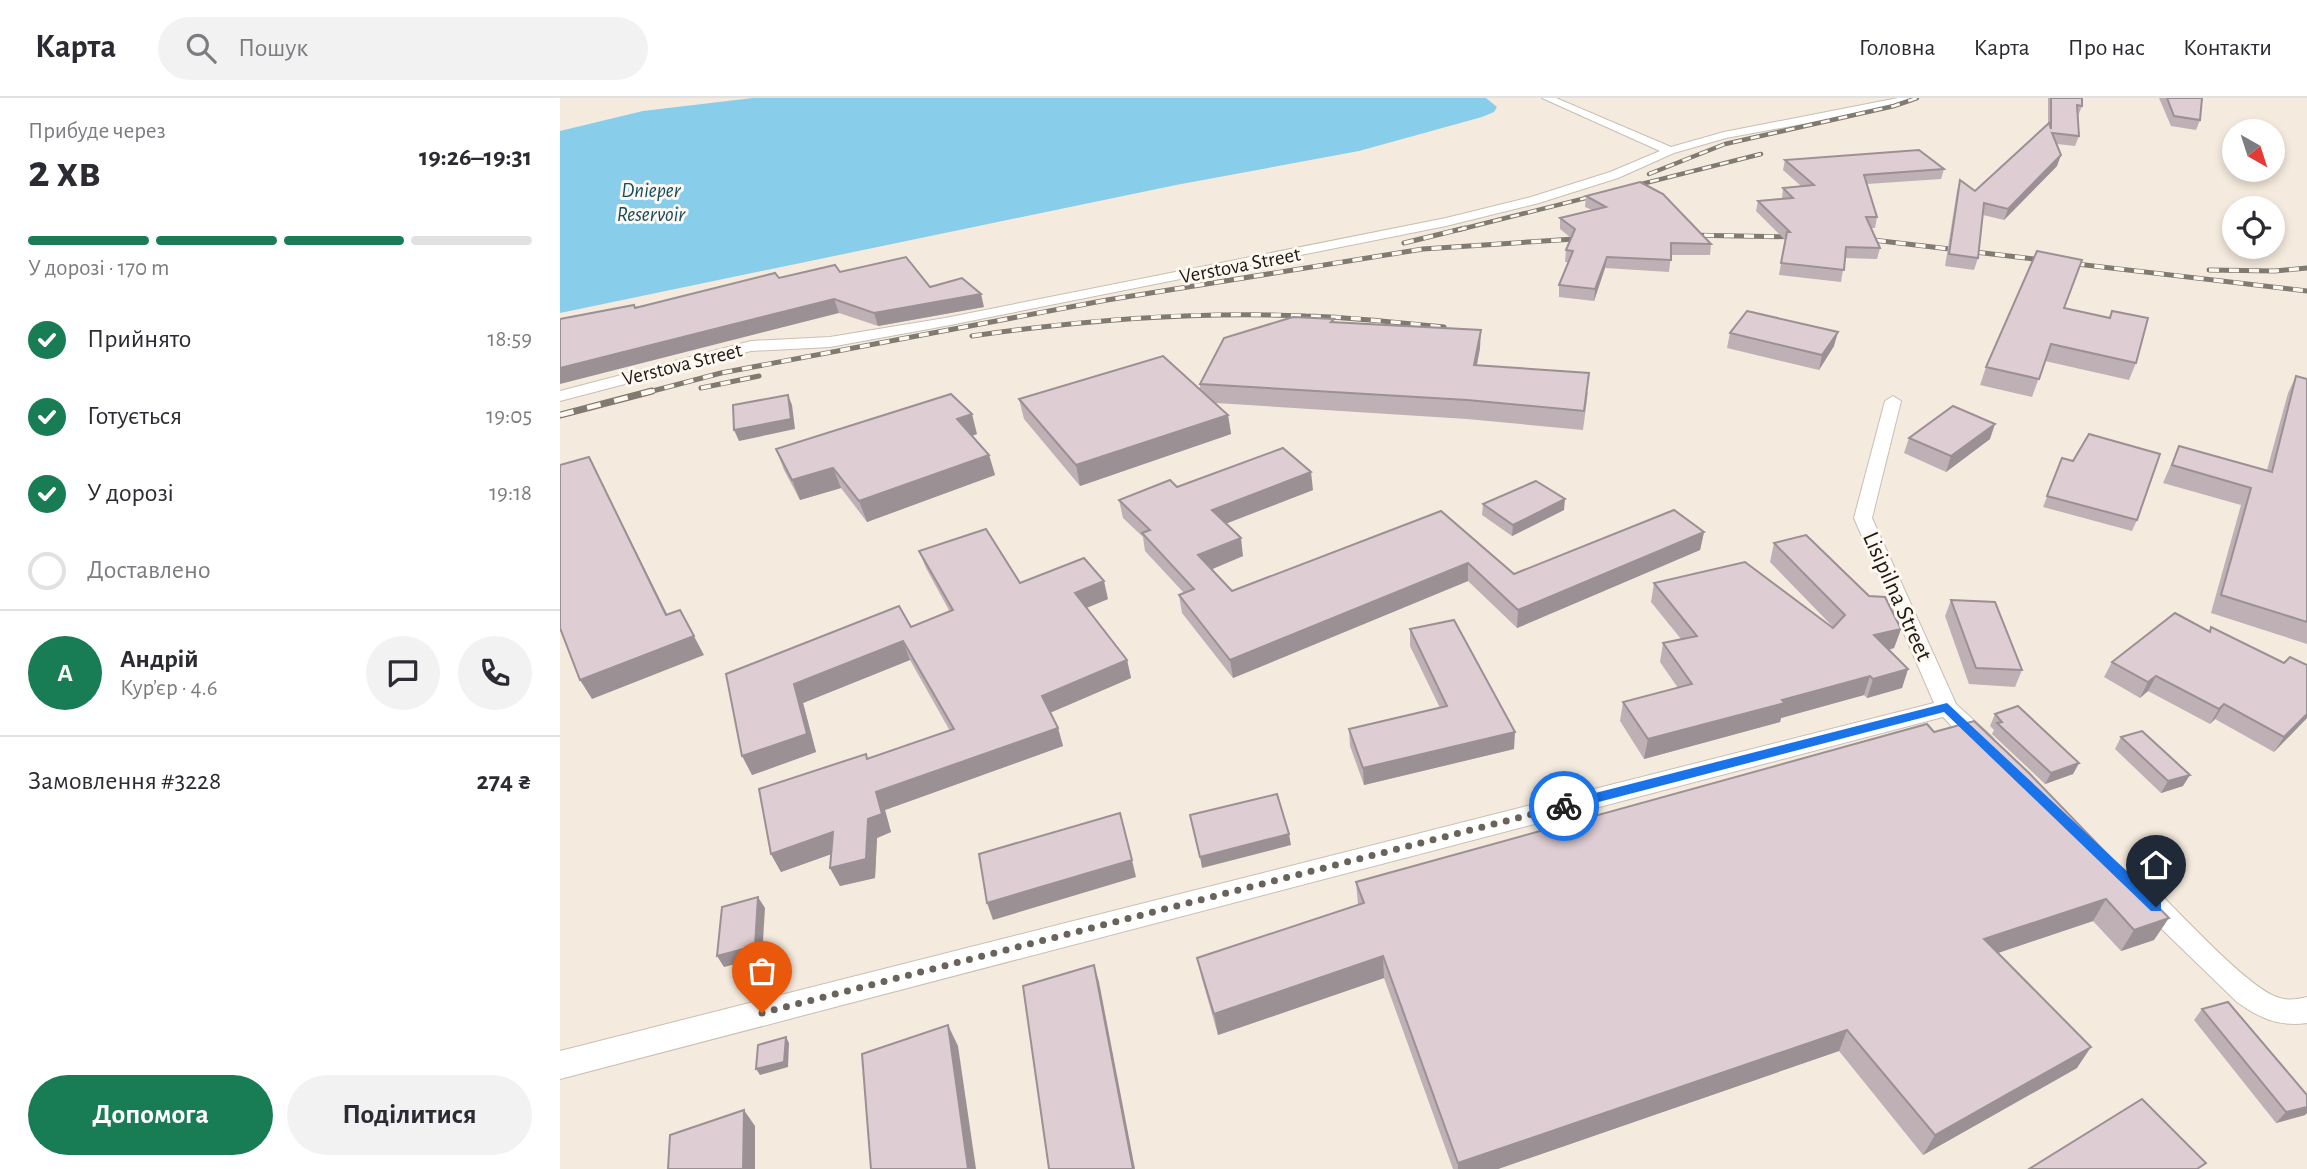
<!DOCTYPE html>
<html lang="uk">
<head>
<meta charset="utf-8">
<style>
	:root { --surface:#fff; --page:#f2f2f3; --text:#2b2b33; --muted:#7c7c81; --line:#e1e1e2; --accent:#187c54 }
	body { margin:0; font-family:"Alegreya Sans",sans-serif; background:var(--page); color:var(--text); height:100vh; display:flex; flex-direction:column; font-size:26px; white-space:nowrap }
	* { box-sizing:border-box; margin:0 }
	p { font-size:23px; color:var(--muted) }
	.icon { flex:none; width:38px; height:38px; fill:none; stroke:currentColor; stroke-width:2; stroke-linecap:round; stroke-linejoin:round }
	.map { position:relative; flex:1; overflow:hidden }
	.side { display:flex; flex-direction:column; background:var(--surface); width:560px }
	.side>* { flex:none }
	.needle { width:46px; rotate:141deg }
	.controls { position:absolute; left:1662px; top:21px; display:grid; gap:14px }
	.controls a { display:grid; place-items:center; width:63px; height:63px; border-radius:50%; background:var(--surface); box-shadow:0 4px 10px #0003; font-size:35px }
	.pin { position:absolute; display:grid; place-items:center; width:60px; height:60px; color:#fff; margin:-72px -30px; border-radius:50% 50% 50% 0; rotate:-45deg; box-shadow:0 0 7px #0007 }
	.pin .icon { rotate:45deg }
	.courier { position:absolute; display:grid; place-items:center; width:70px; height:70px; margin:-35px; border:5px solid #1a73e8; border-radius:50%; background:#fff; color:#222; box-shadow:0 2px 9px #0007 }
	.headline em { font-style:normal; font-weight:700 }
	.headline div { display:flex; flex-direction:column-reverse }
	.headline { display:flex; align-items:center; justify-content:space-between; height:119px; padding:0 28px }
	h1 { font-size:46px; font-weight:700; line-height:52px }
	.bar { display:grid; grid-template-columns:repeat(4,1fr); gap:10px 7px; align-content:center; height:84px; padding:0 28px }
	.bar i { height:9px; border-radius:5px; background:var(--line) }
	.bar .selected { background:var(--accent) }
	.bar p { grid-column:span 4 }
	.line { display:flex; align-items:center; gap:18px; padding:0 28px; border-top:2px solid var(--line) }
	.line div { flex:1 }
	.round { display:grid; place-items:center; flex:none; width:74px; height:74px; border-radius:37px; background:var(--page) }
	ol { padding:0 28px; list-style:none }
	li { display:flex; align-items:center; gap:21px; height:77px }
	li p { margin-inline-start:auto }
	li .icon { padding:7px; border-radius:50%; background:var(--accent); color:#fff; stroke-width:4 }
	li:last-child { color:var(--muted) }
	li i { width:38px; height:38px; border:4px solid var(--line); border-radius:50% }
	.action { display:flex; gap:14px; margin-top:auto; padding:14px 28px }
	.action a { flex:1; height:80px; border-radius:42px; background:var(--accent); color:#fff; font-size:28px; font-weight:700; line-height:80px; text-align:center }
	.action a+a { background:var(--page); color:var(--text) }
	header { display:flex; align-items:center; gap:42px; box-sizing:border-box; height:98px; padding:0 35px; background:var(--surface); border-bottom:2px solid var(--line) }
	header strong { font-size:33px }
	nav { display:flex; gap:38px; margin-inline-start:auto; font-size:24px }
	.search { width:490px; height:63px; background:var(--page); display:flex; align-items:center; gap:18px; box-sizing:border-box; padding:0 24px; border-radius:38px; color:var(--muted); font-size:26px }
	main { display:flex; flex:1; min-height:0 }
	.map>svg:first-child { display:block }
</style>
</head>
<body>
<header>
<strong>Карта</strong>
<div class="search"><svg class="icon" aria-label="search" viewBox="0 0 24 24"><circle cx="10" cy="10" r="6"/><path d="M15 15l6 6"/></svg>Пошук</div>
<nav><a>Головна</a><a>Карта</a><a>Про нас</a><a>Контакти</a></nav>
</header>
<main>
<section class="side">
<div class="headline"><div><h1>2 хв</h1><p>Прибуде через</p></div><em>19:26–19:31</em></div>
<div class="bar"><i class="selected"></i><i class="selected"></i><i class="selected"></i><i></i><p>У дорозі · 170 m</p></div>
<ol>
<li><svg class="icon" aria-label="check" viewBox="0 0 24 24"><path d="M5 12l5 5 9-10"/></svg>Прийнято<p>18:59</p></li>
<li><svg class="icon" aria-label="check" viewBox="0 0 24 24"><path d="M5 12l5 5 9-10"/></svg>Готується<p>19:05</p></li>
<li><svg class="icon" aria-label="check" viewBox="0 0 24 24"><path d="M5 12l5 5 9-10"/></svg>У дорозі<p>19:18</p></li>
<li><i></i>Доставлено</li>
</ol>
<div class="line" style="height:126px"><b class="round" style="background:var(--accent);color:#fff">А</b><div><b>Андрій</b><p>Кур’єр · 4.6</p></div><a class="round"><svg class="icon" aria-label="chat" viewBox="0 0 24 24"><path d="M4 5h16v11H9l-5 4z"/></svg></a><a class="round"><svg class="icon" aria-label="phone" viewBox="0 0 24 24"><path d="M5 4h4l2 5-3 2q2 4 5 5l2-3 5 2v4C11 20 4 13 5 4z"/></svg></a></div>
<div class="line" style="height:91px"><div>Замовлення #3228</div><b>274 ₴</b></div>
<div class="action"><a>Допомога</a><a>Поділитися</a></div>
</section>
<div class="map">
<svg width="1747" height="1071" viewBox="0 0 1747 1071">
	<rect width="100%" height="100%" fill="#f4eadd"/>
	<polygon fill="#88ceeb" points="193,0 926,0 937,9 934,14 922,19 799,53 616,87 0,215 0,33 83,13"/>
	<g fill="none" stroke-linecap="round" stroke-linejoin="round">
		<g stroke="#c8beb2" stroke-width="2">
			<g id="street">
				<polygon points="982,0 996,0 1111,49 1164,34 1338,0 1356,0 1291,17 1166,40 1114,55 1058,80 979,105 886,128 385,228 270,249 191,253 0,303 0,293 191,243 270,239 385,220 886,120 971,99 1050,74 1100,53"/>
				<path d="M 1333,298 L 1341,303 L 1312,420 L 1396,606 L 1432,639 L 1436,645 L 1432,651 C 1412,657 1396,632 1383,619 L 0,981 L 0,953 L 1374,605 L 1294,420 L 1325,303 Z"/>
				<path d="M 1589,791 L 1598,794 C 1622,817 1692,894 1720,900 C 1729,903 1738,901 1747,899 L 1747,925 C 1719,929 1699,920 1677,904 L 1580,810 L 1576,802 L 1580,794 Z"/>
			</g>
		</g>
		<use href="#street" fill="#fff" fill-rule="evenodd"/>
		<g stroke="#807a71" stroke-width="4.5">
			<g id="rail-far2">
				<polyline points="1089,76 1165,46 1334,8 1357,0"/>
				<polyline points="898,132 1201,56"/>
			</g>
		</g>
		<g stroke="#807a71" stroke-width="5">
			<g id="rail-far1">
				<polyline points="1124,137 1240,139"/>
				<polyline points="1296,140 1747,193"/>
				<polyline points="844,145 905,130"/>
				<polyline points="1649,172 1715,173 1747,170"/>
				<path d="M 412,238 C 523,222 634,213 746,218 C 792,219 838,225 884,229"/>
				<polyline points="141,290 199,278"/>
				<polyline points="85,295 161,275 547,202 863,151 1030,140"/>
			</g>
		</g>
		<g stroke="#807a71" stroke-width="7">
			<polyline id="rail" points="0,317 92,293"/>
		</g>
		<use href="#rail-far2" stroke="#fef8f0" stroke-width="2.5" stroke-dasharray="9" stroke-linecap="butt"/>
		<use href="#rail-far1" stroke="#fef8f0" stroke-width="3.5" stroke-dasharray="10" stroke-linecap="butt"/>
		<use href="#rail" stroke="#fef8f0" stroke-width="4.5" stroke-dasharray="14" stroke-linecap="butt"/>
	</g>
	<g fill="#bfb0b5">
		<polygon points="1488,0 1522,0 1522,8 1518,18 1519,38 1515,48 1497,46 1497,68 1444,122 1423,117 1418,160 1414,172 1385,168 1397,93 1400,82 1415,93 1488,26"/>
		<polygon points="1599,0 1642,0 1640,22 1636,32 1611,28"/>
		<polygon points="1225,62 1384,71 1381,81 1307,86 1317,119 1315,130 1311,130 1320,150 1317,161 1285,160 1281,184 1219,177 1225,142 1196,113 1198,103 1222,101 1223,90 1241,88 1223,72"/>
		<polygon points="1026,98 1151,146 1150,157 1111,157 1109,174 1045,170 1034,203 999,199 999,187 1009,164 1005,164 1006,152 1011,140 1000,131 1000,120 1032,112 1025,109"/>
		<polygon points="280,174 370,189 424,209 318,228 279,215 75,209 219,180"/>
		<polygon points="1504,210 1549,220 1552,213 1576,265 1569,282 1485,263 1472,299 1420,287 1426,269"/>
		<polygon points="774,221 774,224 920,250 917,267 1028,294 1023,332 907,321 656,305 668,317 671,336 520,388 464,321 459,301 640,291 640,286"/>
		<polygon points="1170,235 1274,248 1259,272 1167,250"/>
		<polygon points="1736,278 1747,281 1747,546 1651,515 1681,407 1603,385 1619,348 1707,372 1728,295"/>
		<polygon points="417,336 412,338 429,357 435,377 307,424 281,390 240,402 224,372 216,351"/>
		<polygon points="1349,340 1430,341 1386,374 1344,355"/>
		<polygon points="1502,360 1577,422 1572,433 1483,409"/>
		<polygon points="617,389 753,392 666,425 683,458 651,471 672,493 881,413 954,476 1144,434 1140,452 957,530 908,483 673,580 622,515 619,497 624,495 585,453 583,439 563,420 559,402"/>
		<polygon points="923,406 1004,412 952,438 922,417"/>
		<polygon points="1214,445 1341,531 1334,550 1329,552 1348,571 1342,590 1307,600 1304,597 1221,620 1220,624 1084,661 1060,623 1063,604 1118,590 1100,564 1103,545 1121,541 1091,504 1094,485 1274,530 1210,464"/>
		<polygon points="359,453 460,485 548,501 526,510 567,562 571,580 490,615 498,630 503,648 325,712 331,734 317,740 315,780 280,788 270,770 271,756 221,774 211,756 308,661 390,633 350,562 243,605 256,654 192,677 166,576 351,529 390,514 366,470"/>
		<polygon points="1391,502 1462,572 1455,589 1409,586 1385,518"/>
		<polygon points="1651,529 1724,565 1747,567 1747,620 1714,654 1655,621 1650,626 1588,593 1580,600 1544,579 1552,564 1649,533"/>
		<polygon points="850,531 954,651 804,687 790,648 789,631 880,610 850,548"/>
		<polygon points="1435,616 1519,665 1513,676 1485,686 1432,636 1434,632 1430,628"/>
		<polygon points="1374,634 1594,842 1561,853 1533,823 1438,855 1517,970 1363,1057 1279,953 938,1071 893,1071 824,880 658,937 642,881 637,860 798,807 796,784"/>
		<polygon points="1561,639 1623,688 1601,695 1555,651"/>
		<polygon points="1642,911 1747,997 1747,1015 1745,1017 1716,1025 1634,922"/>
	</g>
	<g fill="#9b9094">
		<polygon points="1501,57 1497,68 1444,122 1448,111"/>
		<polygon points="1047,159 1045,170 1034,203 1035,191"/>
		<polygon points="421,196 424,209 318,228 314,215"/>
		<polygon points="274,201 279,215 0,286 0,270"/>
		<polygon points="921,232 920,250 913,286 914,267"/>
		<polygon points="1278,234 1274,248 1259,272 1262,257"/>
		<polygon points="228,297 232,307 235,331 179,343 174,332"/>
		<polygon points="412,316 417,336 403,341 397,321"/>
		<polygon points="668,317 671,336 520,388 516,367"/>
		<polygon points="1435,326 1430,341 1386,374 1391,358"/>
		<polygon points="429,357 435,377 307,424 299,403"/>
		<polygon points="29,359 38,377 117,536 106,517"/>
		<polygon points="273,370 281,390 240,402 232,382"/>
		<polygon points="751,374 753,392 655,430 652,412"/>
		<polygon points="1005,401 1004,412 952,438 953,427"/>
		<polygon points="1144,434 1140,452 957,530 958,512"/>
		<polygon points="681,440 683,458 641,476 638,457"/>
		<polygon points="908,465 908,483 673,580 670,562"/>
		<polygon points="544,483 548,501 519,513 515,495"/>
		<polygon points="120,512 144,557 32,601 20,582"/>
		<polygon points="1341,531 1334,550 1308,556 1314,537"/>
		<polygon points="343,543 350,562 243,605 256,654 192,677 182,658 234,586"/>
		<polygon points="567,562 571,580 487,616 482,598"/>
		<polygon points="1348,571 1342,590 1307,600 1313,581"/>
		<polygon points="1310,578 1304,597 1221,620 1220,624 1084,661 1088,641 1222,602"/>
		<polygon points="1596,578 1588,593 1580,600 1588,584"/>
		<polygon points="1664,606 1655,621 1650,626 1659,611"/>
		<polygon points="1747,616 1747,620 1714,654 1724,639"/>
		<polygon points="498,630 503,648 325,712 331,734 317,740 315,780 280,788 270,770 308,721 316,694"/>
		<polygon points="955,634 954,651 804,687 803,670"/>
		<polygon points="1519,665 1513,676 1485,686 1491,675"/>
		<polygon points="1630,677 1623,688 1601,695 1608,683"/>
		<polygon points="273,734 283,752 221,774 211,756"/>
		<polygon points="729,736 731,747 642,770 640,759"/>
		<polygon points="572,762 576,779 433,822 427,805"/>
		<polygon points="198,799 205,810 202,859 164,869 157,858"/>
		<polygon points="1546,801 1533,823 1414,863 1424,841"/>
		<polygon points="1609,820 1594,842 1561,853 1574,832"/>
		<polygon points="823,858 824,880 658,937 654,916"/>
		<polygon points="534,867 539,884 575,1071 573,1071"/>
		<polygon points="388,927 398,948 416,1071 408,1071"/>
		<polygon points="1287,932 1279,953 938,1071 898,1071 898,1065"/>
		<polygon points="226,939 229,945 228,969 200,977 196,971"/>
		<polygon points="1531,949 1517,970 1363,1057 1375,1037"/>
		<polygon points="1747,1009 1747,1015 1745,1017 1716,1025 1726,1014"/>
		<polygon points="184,1012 195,1028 195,1071 183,1071"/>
	</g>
	<g fill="#decdd3" stroke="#9b9094" stroke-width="2">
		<polygon points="1491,0 1522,0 1522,8 1517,7 1519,38 1492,35 1501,57 1448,111 1424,105 1418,160 1389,156 1400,82 1415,93 1489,25 1491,31"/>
		<polygon points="1607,0 1642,0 1640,22 1614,18"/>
		<polygon points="1359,52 1384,71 1304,77 1317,119 1306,119 1320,150 1286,149 1284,172 1221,165 1227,134 1230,134 1198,103 1233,100 1223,90 1254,87 1225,62"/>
		<polygon points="1080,84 1103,96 1151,146 1111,145 1111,162 1047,159 1035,191 999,187 1013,153 1006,152 1015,131 1000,120 1046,109 1026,98"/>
		<polygon points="1477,153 1522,162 1504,210 1550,220 1552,213 1588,220 1576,265 1491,246 1479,281 1426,269"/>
		<polygon points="346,159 370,189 402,180 421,196 314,215 274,201 0,270 0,221 74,207 75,210 215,175 219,180 275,167 280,174"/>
		<polygon points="1187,213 1278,234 1262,257 1170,235"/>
		<polygon points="733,219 774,221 771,224 921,232 914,267 1029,275 1024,313 907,302 640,286 664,240"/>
		<polygon points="603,258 668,317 516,367 459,301"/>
		<polygon points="1736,278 1747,281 1747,524 1661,497 1691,390 1612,367 1619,348 1712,374"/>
		<polygon points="391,296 412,316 397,321 429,357 299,403 273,370 232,382 216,351"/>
		<polygon points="228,297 231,321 174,332 173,307"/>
		<polygon points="1393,308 1435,326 1391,358 1349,340"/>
		<polygon points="1529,336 1600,356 1577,422 1487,398 1502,360 1513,363"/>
		<polygon points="723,350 751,374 652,412 681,440 638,457 672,493 881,413 954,476 1114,412 1144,434 958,512 908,465 670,562 619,497 634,491 582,435 590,432 559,402 610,382 617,389"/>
		<polygon points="29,359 106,517 120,512 134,538 20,582 0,530 0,367"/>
		<polygon points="976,383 1005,401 953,427 923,406"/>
		<polygon points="426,431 460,485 524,460 544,483 515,495 567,562 482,598 498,630 316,694 322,716 308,721 306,761 270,770 273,734 211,756 199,691 306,656 307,661 394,631 343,543 234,586 247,636 182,658 166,576 339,508 351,529 393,512 359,453"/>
		<polygon points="1246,437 1309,498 1325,499 1341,531 1314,537 1348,571 1313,581 1310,578 1222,602 1225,605 1088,641 1063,604 1132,586 1103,545 1137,538 1094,485 1185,464 1273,530 1285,517 1214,445"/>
		<polygon points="1391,502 1435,504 1462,572 1416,570"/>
		<polygon points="1615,515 1650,534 1651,529 1724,565 1730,559 1747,567 1747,616 1724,639 1664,606 1659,611 1596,578 1588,584 1552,564"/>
		<polygon points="894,522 955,634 803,670 789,631 887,608 850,531"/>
		<polygon points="1458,608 1519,665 1491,675 1437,625 1442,624 1435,616"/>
		<polygon points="1414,623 1469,675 1609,820 1574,832 1546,801 1424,841 1531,949 1375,1037 1287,932 898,1065 823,858 654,916 637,860 804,805 796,784 1367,626 1374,634"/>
		<polygon points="1582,633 1630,677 1608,683 1561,639"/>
		<polygon points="717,696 729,736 640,759 630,717"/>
		<polygon points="560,715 572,762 427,805 419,756"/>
		<polygon points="198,799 195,848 157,858 162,809"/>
		<polygon points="534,867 573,1071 489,1071 463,888"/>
		<polygon points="1668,904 1747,997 1747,1009 1726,1014 1642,911"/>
		<polygon points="388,927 408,1071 311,1071 302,956"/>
		<polygon points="226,939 224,964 196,971 198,947"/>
		<polygon points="1582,1001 1646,1065 1637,1071 1469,1071"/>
		<polygon points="184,1012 183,1071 108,1071 110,1037"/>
	</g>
	<polygon fill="#1a73e8" points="1387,605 1601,805 1601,813 1591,813 1384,614 1004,713 998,708 1004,703"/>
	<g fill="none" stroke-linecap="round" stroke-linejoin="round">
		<polyline stroke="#69635c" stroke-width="7" stroke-dasharray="0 12.6" points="202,915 1004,708"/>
	</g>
	<g text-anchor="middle" stroke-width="6" stroke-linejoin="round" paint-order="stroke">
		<g font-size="21" font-style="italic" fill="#134e62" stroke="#fef8f0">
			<text x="91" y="99">Dnieper<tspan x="91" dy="24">Reservoir</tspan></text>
		</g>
		<g font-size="21" fill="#1e1a16" stroke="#fef8f0">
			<text transform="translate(680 167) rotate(-11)" y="7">Verstova Street</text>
			<text transform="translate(122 266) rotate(-14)" y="7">Verstova Street</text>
		</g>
		<g font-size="24" fill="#1e1a16" stroke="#fef8f0">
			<text transform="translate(1338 498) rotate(66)" y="8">Lisipilna Street</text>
		</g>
	</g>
</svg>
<div class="controls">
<a><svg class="needle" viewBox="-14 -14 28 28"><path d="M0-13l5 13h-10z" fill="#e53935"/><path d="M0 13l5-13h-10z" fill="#7c7c81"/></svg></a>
<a><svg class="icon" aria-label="locate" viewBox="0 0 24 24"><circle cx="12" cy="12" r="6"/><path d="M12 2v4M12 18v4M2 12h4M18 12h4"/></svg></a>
</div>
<div class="pin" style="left:202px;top:915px;background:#ea580c"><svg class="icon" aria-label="bag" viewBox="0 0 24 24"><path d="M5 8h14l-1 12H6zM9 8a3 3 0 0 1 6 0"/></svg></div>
<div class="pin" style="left:1596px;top:809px;background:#1f2937"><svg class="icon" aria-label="home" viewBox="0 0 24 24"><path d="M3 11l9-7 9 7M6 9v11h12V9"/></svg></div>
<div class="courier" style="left:1004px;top:708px"><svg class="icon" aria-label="bike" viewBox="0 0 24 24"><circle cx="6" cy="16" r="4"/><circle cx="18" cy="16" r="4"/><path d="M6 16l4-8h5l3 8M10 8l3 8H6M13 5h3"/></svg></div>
</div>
</main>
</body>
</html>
